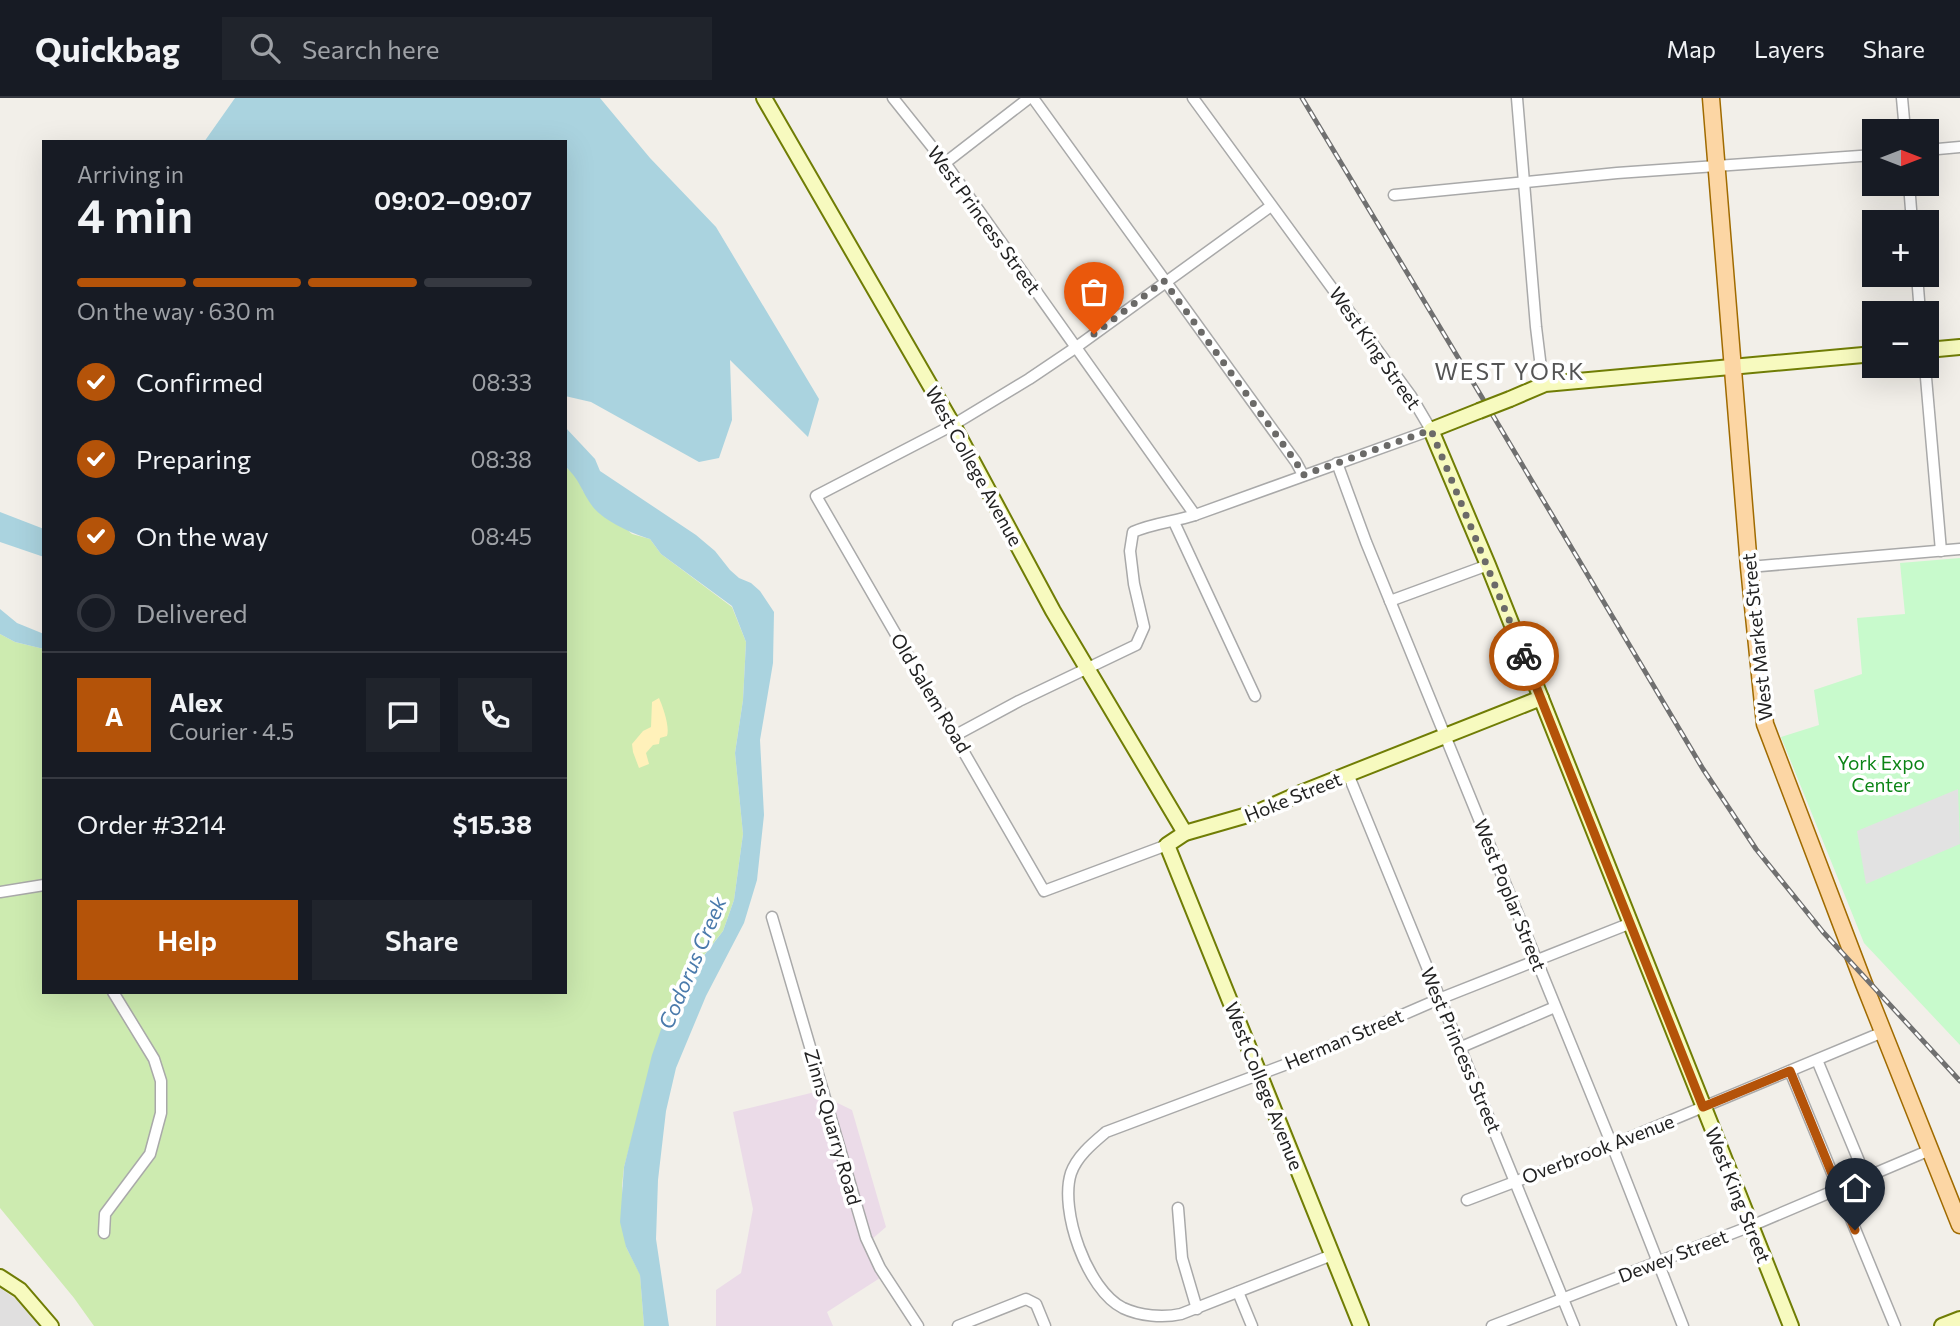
<!DOCTYPE html>
<html lang="en">
<head>
<meta charset="utf-8">
<style>
	:root { --surface:#171b24; --page:#20242c; --text:#f1f3f6; --muted:#9ea1a6; --line:#363941; --accent:#b45309 }
	body { margin:0; font-family:Commissioner,sans-serif; background:var(--page); color:var(--text); height:100vh; display:flex; flex-direction:column; font-size:26px; white-space:nowrap }
	* { box-sizing:border-box; margin:0 }
	p { font-size:23px; color:var(--muted) }
	.icon { flex:none; width:38px; height:38px; fill:none; stroke:currentColor; stroke-width:2; stroke-linecap:round; stroke-linejoin:round }
	.map { position:relative; flex:1; overflow:hidden }
	.details { position:absolute; left:42px; top:42px; width:525px; height:854px; display:flex; flex-direction:column; background:var(--surface); border-radius:0px; box-shadow:0 7px 28px #0002 }
	.details>* { flex:none }
	.needle { width:46px; rotate:90deg }
	.controls { position:absolute; left:1862px; top:21px; display:grid; gap:14px }
	.controls a { display:grid; place-items:center; width:77px; height:77px; border-radius:0px; background:var(--surface); box-shadow:0 7px 28px #0002; font-size:35px }
	.pin { position:absolute; display:grid; place-items:center; width:60px; height:60px; color:#fff; margin:-72px -30px; border-radius:50% 50% 50% 0; rotate:-45deg; box-shadow:0 0 7px #0007 }
	.pin .icon { rotate:45deg }
	.courier { position:absolute; display:grid; place-items:center; width:70px; height:70px; margin:-35px; border:5px solid #b45309; border-radius:50%; background:#fff; color:#222; box-shadow:0 2px 9px #0007 }
	.overview em { font-style:normal; font-weight:600 }
	.overview div { display:flex; flex-direction:column-reverse }
	.overview { display:flex; align-items:center; justify-content:space-between; height:119px; padding:0 35px }
	h1 { font-size:46px; font-weight:600; line-height:52px }
	.bar { display:grid; grid-template-columns:repeat(4,1fr); gap:10px 7px; align-content:center; height:84px; padding:0 35px }
	.bar i { height:9px; border-radius:5px; background:var(--line) }
	.bar .current { background:var(--accent) }
	.bar p { grid-column:span 4 }
	.line { display:flex; align-items:center; gap:18px; padding:0 35px; border-top:2px solid var(--line) }
	.line div { flex:1 }
	.round { display:grid; place-items:center; flex:none; width:74px; height:74px; border-radius:0px; background:var(--page) }
	ol { padding:0 35px; list-style:none }
	li { display:flex; align-items:center; gap:21px; height:77px }
	li p { margin-inline-start:auto }
	li .icon { padding:7px; border-radius:50%; background:var(--accent); color:#fff; stroke-width:4 }
	li:last-child { color:var(--muted) }
	li i { width:38px; height:38px; border:4px solid var(--line); border-radius:50% }
	.action { display:flex; gap:14px; margin-top:auto; padding:14px 35px }
	.action a { flex:1; height:80px; border-radius:0px; background:var(--accent); color:#fff; font-size:28px; font-weight:600; line-height:80px; text-align:center }
	.action a+a { background:var(--page); color:var(--text) }
	header { display:flex; align-items:center; gap:42px; box-sizing:border-box; height:98px; padding:0 35px; background:var(--surface); border-bottom:2px solid var(--line) }
	header strong { font-size:33px }
	nav { display:flex; gap:38px; margin-inline-start:auto; font-size:24px }
	.search { width:490px; height:63px; background:var(--page); display:flex; align-items:center; gap:18px; box-sizing:border-box; padding:0 24px; border-radius:0px; color:var(--muted); font-size:26px }
	.map>svg:first-child { display:block }
</style>
</head>
<body>
<header>
<strong>Quickbag</strong>
<div class="search"><svg class="icon" aria-label="search" viewBox="0 0 24 24"><circle cx="10" cy="10" r="6"/><path d="M15 15l6 6"/></svg>Search here</div>
<nav><a>Map</a><a>Layers</a><a>Share</a></nav>
</header>
<div class="map">
<svg width="1960" height="1228" viewBox="0 0 1960 1228">
	<rect width="100%" height="100%" fill="#f2efe9"/>
	<polygon fill="#e0dfdf" points="0,1190 29,1210 42,1228 0,1228"/>
	<polygon fill="#ebdbe8" points="815,994 852,1012 886,1129 864,1148 880,1180 827,1214 833,1228 716,1228 716,1192 741,1175 753,1111 733,1014"/>
	<polygon fill="#cdebb0" points="565,368 579,381 583,393 632,436 650,441 661,456 732,509 746,544 743,602 735,655 743,736 734,802 723,833 700,862 676,897 640,1010 624,1069 622,1088 626,1149 640,1176 644,1228 94,1228 74,1200 0,1110 0,536 15,544 44,551 44,894 565,894"/>
	<path fill="#fff1ba" d="M 659,600 C 663,609 670,629 667,638 L 660,640 L 659,646 L 653,647 L 646,655 L 649,666 L 639,670 L 633,654 L 632,646 L 643,633 L 651,629 L 652,604 Z"/>
	<polygon fill="#c8facc" points="1960,460 1960,947 1864,845 1781,639 1819,627 1814,592 1862,576 1857,520 1905,516 1900,465"/>
	<polygon fill="#e2e2e2" points="1958,691 1960,746 1866,786 1857,733"/>
	<g fill="#aad3df">
		<polygon points="235,0 600,0 650,60 716,129 819,301 808,339 730,262 732,322 719,360 699,364 591,304 565,298 565,44 204,44"/>
		<path d="M 565,329 L 595,361 L 600,373 L 696,437 L 715,453 L 730,472 L 739,480 L 751,485 L 760,493 L 774,514 L 773,565 L 760,642 L 764,717 L 757,782 L 744,825 L 706,898 L 676,970 L 666,1013 L 658,1082 L 656,1141 L 669,1228 L 644,1228 L 640,1177 L 626,1149 L 620,1124 L 624,1069 L 652,957 L 665,920 L 689,877 L 723,833 L 734,802 L 743,736 L 735,655 L 743,602 L 746,544 L 732,508 L 661,456 L 650,441 C 633,436 604,423 593,409 C 581,393 581,383 565,368 Z"/>
		<polygon points="0,414 44,431 44,459 0,444"/>
		<polygon points="0,511 17,525 44,536 44,551 15,544 0,536"/>
	</g>
	<g fill="none" stroke-linecap="round" stroke-linejoin="round">
		<g stroke="#a9a9a9" stroke-width="13">
			<g id="street">
				<polyline points="893,0 945,65 1195,417"/>
				<polyline points="1033,0 1296,364 1303,377"/>
				<polyline points="1517,0 1536,229 1541,270 1545,286"/>
				<polyline points="1902,0 1905,33"/>
				<polyline points="1927,52 1960,49"/>
				<polyline points="945,65 1029,0"/>
				<polyline points="1909,86 1912,124"/>
				<polyline points="1394,97 1617,75 1874,57"/>
				<polyline points="1917,177 1920,215"/>
				<polyline points="1925,268 1941,453"/>
				<polyline points="1337,365 1366,444 1612,1047 1683,1228"/>
				<polyline points="1174,424 1255,598"/>
				<polyline points="1749,469 1960,451"/>
				<polyline points="1390,503 1488,467"/>
				<path d="M 956,637 L 1019,603 L 1136,547 L 1144,529 L 1134,486 L 1130,453 L 1133,434 C 1153,425 1173,424 1195,417 L 1431,332 L 1411,298 L 1193,0"/>
				<polyline points="1348,676 1574,1228"/>
				<polyline points="1167,747 1044,793 816,398 953,327 1029,281 1075,250 1271,108"/>
				<polyline points="0,794 44,787"/>
				<polyline points="772,819 866,1140 880,1170 918,1228"/>
				<polyline points="1459,950 1555,909"/>
				<polyline points="1817,962 1866,1080"/>
				<polyline points="1790,973 1895,1228"/>
				<polyline points="1467,1102 1612,1047 1883,934"/>
				<polyline points="1178,1110 1182,1160 1197,1211"/>
				<polyline points="104,1135 105,1116 150,1056 161,1015 161,983 154,961 113,894"/>
				<path d="M 1332,1157 L 1181,1216 C 1163,1220 1140,1218 1123,1210 C 1087,1192 1059,1112 1071,1075 C 1077,1058 1093,1045 1106,1034 L 1303,960 L 1439,901 L 1631,825"/>
				<polyline points="1238,1194 1252,1228"/>
				<polyline points="958,1228 1026,1201 1036,1206 1045,1228"/>
				<polyline points="1492,1228 1751,1128 1930,1052"/>
			</g>
		</g>
		<g stroke="#707d05" stroke-width="18">
			<g id="secondary">
				<polyline points="764,0 953,327 1053,513 1185,735"/>
				<polyline points="1927,252 1960,249"/>
				<polyline points="1510,301 1545,286 1874,256"/>
				<polyline points="1479,313 1431,332 1488,467 1791,1228"/>
				<polyline points="0,1179 20,1192 51,1228"/>
				<polyline points="1361,1228 1167,747 1185,735 1258,714 1303,694 1541,600"/>
				<polyline points="1942,1228 1960,1221"/>
			</g>
		</g>
		<g stroke="#a06b00" stroke-width="19">
			<polyline id="primary" points="1711,0 1749,469 1765,626 1864,886 1960,1127"/>
		</g>
		<use href="#street" stroke="#fff" stroke-width="10"/>
		<use href="#secondary" stroke="#f7fabf" stroke-width="14"/>
		<use href="#primary" stroke="#fcd6a4" stroke-width="16"/>
		<g stroke="#707070" stroke-width="5">
			<g id="rail">
				<polyline points="1302,0 1483,301"/>
				<polyline points="1492,316 1703,671 1756,751 1823,834 1960,983"/>
			</g>
		</g>
		<use href="#rail" stroke="#fff" stroke-width="2.5" stroke-dasharray="8" stroke-linecap="butt"/>
		<g stroke="#707d05" stroke-width="18" stroke-linecap="butt">
			<polyline id="secondary-bridge" points="1479,313 1510,301"/>
		</g>
		<use href="#secondary-bridge" stroke="#f7fabf" stroke-width="14"/>
	</g>
	<g fill="none" stroke-linecap="round" stroke-linejoin="round">
		<polyline stroke="#6b6a68" stroke-width="7" stroke-dasharray="0 12.6" points="1094,236 1164,183 1296,364 1303,377 1431,332 1524,558"/>
		<polyline stroke="#b45309" stroke-width="9" points="1524,558 1703,1009 1790,973 1855,1132"/>
	</g>
	<g text-anchor="middle" stroke-width="7" stroke-linejoin="round" paint-order="stroke">
		<g font-size="19" fill="#222" stroke="#fff">
			<text transform="translate(984 122) rotate(54)" y="7">West Princess Street</text>
			<text transform="translate(1375 250) rotate(55)" y="7">West King Street</text>
			<text transform="translate(974 368) rotate(61)" y="7">West College Avenue</text>
			<text transform="translate(1757 539) rotate(-96)" y="7">West Market Street</text>
			<text transform="translate(931 595) rotate(59)" y="7">Old Salem Road</text>
			<text transform="translate(1293 699) rotate(-22)" y="7">Hoke Street</text>
			<text transform="translate(1510 797) rotate(68)" y="7">West Poplar Street</text>
			<text transform="translate(1344 941) rotate(-23)" y="7">Herman Street</text>
			<text transform="translate(1461 952) rotate(67)" y="7">West Princess Street</text>
			<text transform="translate(1264 988) rotate(68)" y="7">West College Avenue</text>
			<text transform="translate(833 1029) rotate(74)" y="7">Zinns Quarry Road</text>
			<text transform="translate(1598 1051) rotate(-21)" y="7">Overbrook Avenue</text>
			<text transform="translate(1738 1097) rotate(68)" y="7">West King Street</text>
			<text transform="translate(1673 1158) rotate(-21)" y="7">Dewey Street</text>
		</g>
		<g font-size="19" fill="#0c8416" stroke="#fff">
			<text x="1881" y="672">York Expo<tspan x="1881" dy="22">Center</tspan></text>
		</g>
		<g font-size="21" font-style="italic" fill="#4a7aab" stroke="#fff">
			<text transform="translate(693 865) rotate(-67)" y="7">Codorus Creek</text>
		</g>
		<g font-size="23" letter-spacing="2" fill="#555" stroke="#fff">
			<text x="1510" y="282">WEST YORK</text>
		</g>
	</g>
</svg>
<div class="controls">
<a><svg class="needle" viewBox="-14 -14 28 28"><path d="M0-13l5 13h-10z" fill="#e53935"/><path d="M0 13l5-13h-10z" fill="#9ea1a6"/></svg></a>
<a>+</a>
<a>−</a>
</div>
<div class="pin" style="left:1094px;top:236px;background:#ea580c"><svg class="icon" aria-label="bag" viewBox="0 0 24 24"><path d="M5 8h14l-1 12H6zM9 8a3 3 0 0 1 6 0"/></svg></div>
<div class="pin" style="left:1855px;top:1132px;background:#1f2937"><svg class="icon" aria-label="home" viewBox="0 0 24 24"><path d="M3 11l9-7 9 7M6 9v11h12V9"/></svg></div>
<div class="courier" style="left:1524px;top:558px"><svg class="icon" aria-label="bike" viewBox="0 0 24 24"><circle cx="6" cy="16" r="4"/><circle cx="18" cy="16" r="4"/><path d="M6 16l4-8h5l3 8M10 8l3 8H6M13 5h3"/></svg></div>
<section class="details">
<div class="overview"><div><h1>4 min</h1><p>Arriving in</p></div><em>09:02–09:07</em></div>
<div class="bar"><i class="current"></i><i class="current"></i><i class="current"></i><i></i><p>On the way · 630 m</p></div>
<ol>
<li><svg class="icon" aria-label="check" viewBox="0 0 24 24"><path d="M5 12l5 5 9-10"/></svg>Confirmed<p>08:33</p></li>
<li><svg class="icon" aria-label="check" viewBox="0 0 24 24"><path d="M5 12l5 5 9-10"/></svg>Preparing<p>08:38</p></li>
<li><svg class="icon" aria-label="check" viewBox="0 0 24 24"><path d="M5 12l5 5 9-10"/></svg>On the way<p>08:45</p></li>
<li><i></i>Delivered</li>
</ol>
<div class="line" style="height:126px"><b class="round" style="background:var(--accent);color:#fff">A</b><div><b>Alex</b><p>Courier · 4.5</p></div><a class="round"><svg class="icon" aria-label="chat" viewBox="0 0 24 24"><path d="M4 5h16v11H9l-5 4z"/></svg></a><a class="round"><svg class="icon" aria-label="phone" viewBox="0 0 24 24"><path d="M5 4h4l2 5-3 2q2 4 5 5l2-3 5 2v4C11 20 4 13 5 4z"/></svg></a></div>
<div class="line" style="height:91px"><div>Order #3214</div><b>$15.38</b></div>
<div class="action"><a>Help</a><a>Share</a></div>
</section>
</div>
</body>
</html>
